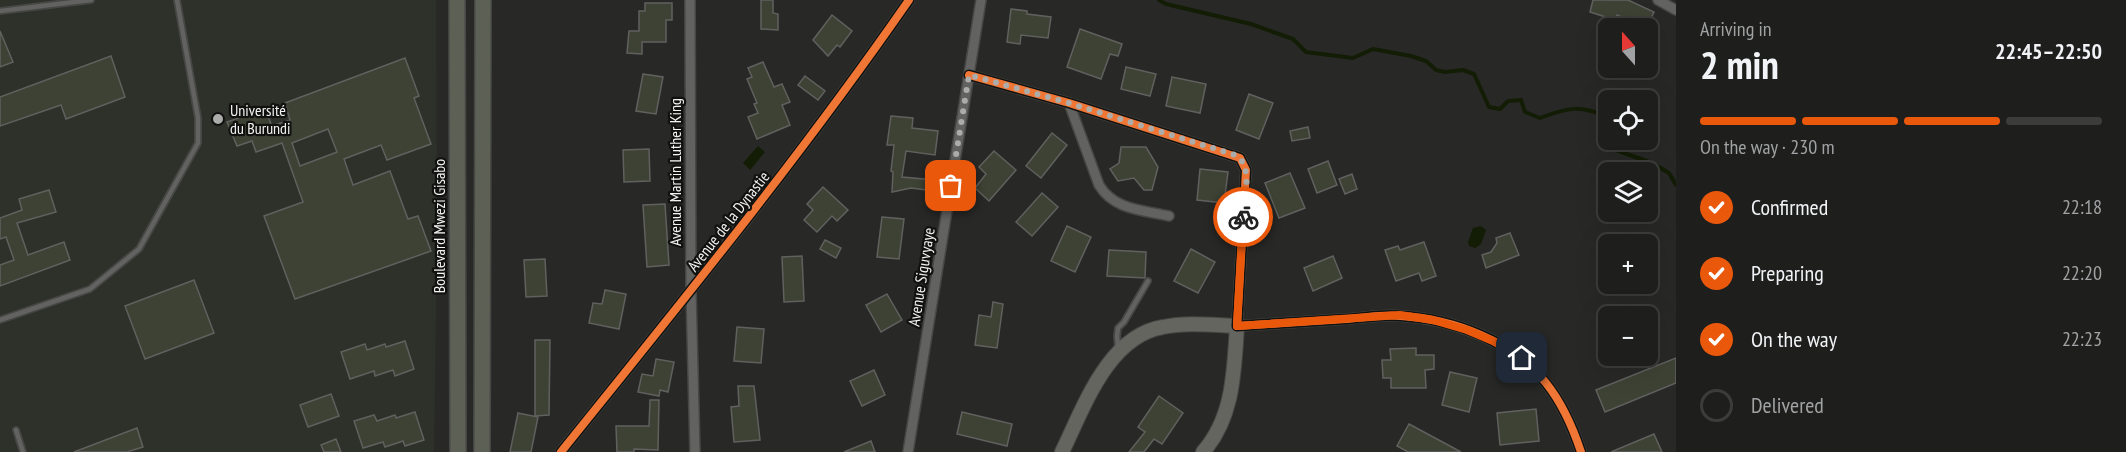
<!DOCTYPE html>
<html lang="en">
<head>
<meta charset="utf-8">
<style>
	:root { --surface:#1e1f1d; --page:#262726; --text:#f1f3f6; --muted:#a1a2a4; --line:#3c3d3b; --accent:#ea580c }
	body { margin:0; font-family:"PT Sans Narrow",sans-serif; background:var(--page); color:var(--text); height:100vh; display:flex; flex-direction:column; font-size:22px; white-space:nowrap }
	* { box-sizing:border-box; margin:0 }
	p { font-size:20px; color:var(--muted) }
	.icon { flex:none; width:33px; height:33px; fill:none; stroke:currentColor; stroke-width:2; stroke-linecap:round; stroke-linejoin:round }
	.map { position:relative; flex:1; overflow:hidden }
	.sheet { display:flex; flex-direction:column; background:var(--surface); width:450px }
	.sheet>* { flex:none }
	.needle { width:39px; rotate:339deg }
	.buttons { position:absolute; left:1598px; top:18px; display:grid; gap:12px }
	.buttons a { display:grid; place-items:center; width:60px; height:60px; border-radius:9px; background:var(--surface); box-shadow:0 6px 24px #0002,0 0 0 2px var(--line); font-size:30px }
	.pin { position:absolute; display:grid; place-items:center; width:51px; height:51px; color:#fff; margin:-26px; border-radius:12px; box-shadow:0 3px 9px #0006 }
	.courier { position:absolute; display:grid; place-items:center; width:60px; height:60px; margin:-30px; border:4px solid #ea580c; border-radius:50%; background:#fff; color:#222; box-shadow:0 2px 8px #0007 }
	.overview em { font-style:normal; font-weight:800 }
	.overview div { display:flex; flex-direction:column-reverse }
	.overview { display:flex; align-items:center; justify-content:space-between; height:102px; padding:0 24px }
	h1 { font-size:39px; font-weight:800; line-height:45px }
	.bar { display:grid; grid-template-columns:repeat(4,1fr); gap:9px 6px; align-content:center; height:72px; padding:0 24px }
	.bar i { height:8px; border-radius:4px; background:var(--line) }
	.bar .on { background:var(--accent) }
	.bar p { grid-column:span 4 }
	ol { padding:0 24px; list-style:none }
	li { display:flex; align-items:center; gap:18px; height:66px }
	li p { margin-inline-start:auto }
	li .icon { padding:6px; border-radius:50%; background:var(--accent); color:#fff; stroke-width:4 }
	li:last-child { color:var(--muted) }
	li i { width:33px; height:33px; border:3px solid var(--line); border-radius:50% }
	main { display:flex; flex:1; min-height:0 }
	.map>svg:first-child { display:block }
</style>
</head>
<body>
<main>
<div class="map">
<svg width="1676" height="452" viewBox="0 0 1676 452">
	<rect width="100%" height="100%" fill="#282927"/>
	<polygon fill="#2d3129" points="0,0 436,0 437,238 434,452 0,452"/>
	<g fill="#131c04">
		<polygon points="758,146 765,152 750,170 743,163"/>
		<polygon points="1481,226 1486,230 1481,244 1475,248 1469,246 1468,242 1473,228"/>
	</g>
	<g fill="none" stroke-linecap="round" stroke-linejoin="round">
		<g stroke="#131c04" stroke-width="4">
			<path d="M 1159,0 L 1166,4 L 1251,24 L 1293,39 L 1306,52 L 1353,58 L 1373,49 L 1411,56 L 1426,61 L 1436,70 L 1445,72 L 1463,70 L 1474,74 L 1489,107 L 1500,109 L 1508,101 L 1521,100 L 1525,112 L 1540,118 C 1569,107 1580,105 1608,117"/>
			<polyline points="1608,125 1608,131"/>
			<polyline points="1611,140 1613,149 1652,163 1669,173 1676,185"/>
		</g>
	</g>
	<g fill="#3e4234" stroke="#60605f" stroke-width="1.5" fill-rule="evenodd">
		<polygon points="761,0 773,0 773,13 778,14 778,30 761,29"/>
		<polygon points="1593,0 1628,0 1654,12 1646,28 1617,15 1615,20 1590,12"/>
		<polygon points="645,3 672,3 672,20 666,20 666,42 642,42 642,54 627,53 629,31 639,31 639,11 645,11"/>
		<polygon points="1011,9 1027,11 1027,14 1051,17 1048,38 1021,35 1020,44 1007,42"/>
		<polygon points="832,15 852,31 840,47 837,45 828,56 813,40"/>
		<polygon points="1080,29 1122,44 1118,56 1110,54 1101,79 1067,67"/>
		<polygon points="0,31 13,62 0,67"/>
		<polygon points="111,56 125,97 66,119 61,105 0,126 0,97"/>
		<path d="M 405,58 L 419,96 L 414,98 L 431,144 L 387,160 L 381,145 L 344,159 L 353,185 L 390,171 L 408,219 L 418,216 L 431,251 L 295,299 L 264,216 L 303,202 L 282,143 L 256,152 L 252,141 L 237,146 L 227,122 L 265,109 L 272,126 L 290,120 L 285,103 ZM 328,129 L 337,152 L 300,166 L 292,143 Z"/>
		<polygon points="763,62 774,87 782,84 790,102 782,105 790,125 757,139 748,117 758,113 754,104 757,103 747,79 752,77 748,68"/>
		<polygon points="1126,67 1156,74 1150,96 1121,89"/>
		<polygon points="643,74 663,77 656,114 636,111"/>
		<polygon points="805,76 825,91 818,100 798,85"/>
		<polygon points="1172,77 1206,84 1200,113 1166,106"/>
		<polygon points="1249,94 1273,103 1259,139 1236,130"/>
		<polygon points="891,116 913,118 912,128 938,131 935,155 906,151 902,177 935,180 934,191 911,188 892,192 893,172 891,171 894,145 887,145"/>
		<polygon points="1308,127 1310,138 1292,141 1290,131"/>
		<polygon points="1052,133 1067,145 1041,178 1026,166"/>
		<polygon points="1121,147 1146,147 1158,167 1152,190 1144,190 1134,178 1118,181 1110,169 1119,163"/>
		<polygon points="649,149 650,181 624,182 623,150"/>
		<polygon points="994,151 1016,170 989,201 975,188 986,174 979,167"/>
		<polygon points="1328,161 1337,185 1317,193 1308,169"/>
		<polygon points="1200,169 1228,172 1224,203 1197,200"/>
		<polygon points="1290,173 1305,208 1279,218 1265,183"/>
		<polygon points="1352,174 1357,189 1345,194 1339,179"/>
		<polygon points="823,187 848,210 837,221 832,216 817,232 804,220 813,210 807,204"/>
		<polygon points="49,190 56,212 17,223 28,255 64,242 70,260 0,286 0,265 14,260 6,237 0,239 0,218 22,210 19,199"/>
		<polygon points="1042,193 1058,207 1032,236 1016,222"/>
		<polygon points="665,204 669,265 647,267 643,205"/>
		<polygon points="882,217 904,219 899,259 877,257"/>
		<polygon points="1067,226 1091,237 1075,272 1051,261"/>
		<polygon points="1510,233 1519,255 1486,268 1482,255 1491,252 1497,243 1496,238"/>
		<polygon points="825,240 841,248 836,258 820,249"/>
		<polygon points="1424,242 1436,276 1422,281 1419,273 1396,281 1385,250 1398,246 1400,250"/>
		<polygon points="1191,249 1215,262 1198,293 1174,281"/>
		<polygon points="1109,250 1146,252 1145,278 1107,276"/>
		<polygon points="802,256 804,301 784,302 782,257"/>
		<polygon points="1333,256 1342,278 1313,291 1304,268"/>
		<polygon points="545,259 547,296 526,297 524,260"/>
		<polygon points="194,280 214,333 145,359 125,306"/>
		<polygon points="605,290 626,294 619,329 589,323 593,303 602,304"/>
		<polygon points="887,294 902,320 881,332 866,305"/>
		<polygon points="993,302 1003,304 997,348 975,345 979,315 991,317"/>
		<polygon points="737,327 764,329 761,363 734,361"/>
		<polygon points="535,340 550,340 549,415 535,416"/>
		<polygon points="405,341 414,369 395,376 393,370 375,376 374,371 350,379 341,352 365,344 367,350 385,344 386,347"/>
		<polygon points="1416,348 1416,355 1434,355 1434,369 1425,370 1426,388 1391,388 1391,378 1383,378 1382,360 1391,360 1390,349"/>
		<polygon points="1676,358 1676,383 1605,412 1596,390"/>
		<polygon points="656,359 674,362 668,392 660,390 659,396 638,392 642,374 653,376"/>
		<polygon points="874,370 885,395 862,406 850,381"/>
		<polygon points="1450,372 1477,378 1469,412 1442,405"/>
		<polygon points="738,386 754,386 760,440 734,442 731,407 739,406"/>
		<polygon points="331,394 339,416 308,427 300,405"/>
		<polygon points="1159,396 1183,413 1162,444 1154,439 1144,452 1129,452 1145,432 1138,427"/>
		<polygon points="650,400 659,400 658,450 634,449 634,452 617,452 616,426 649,426"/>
		<polygon points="1536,409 1539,441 1500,445 1497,413"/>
		<polygon points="415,412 424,440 405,446 403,441 385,447 383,442 363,448 354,421 374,415 377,421 395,415 396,418"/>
		<polygon points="962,412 1012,424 1007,446 957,434"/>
		<polygon points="518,413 538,417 531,452 510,452"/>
		<polygon points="1409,424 1461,452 1408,452 1397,446"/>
		<polygon points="137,428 143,447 127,452 74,452"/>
		<polygon points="1654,434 1662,452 1611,452"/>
		<polygon points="336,439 341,452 324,452 321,445"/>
		<polygon points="871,441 875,452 844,452"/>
	</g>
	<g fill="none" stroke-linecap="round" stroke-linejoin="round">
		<g stroke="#464745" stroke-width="8">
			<g id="lane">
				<polyline points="0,11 91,0"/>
				<polyline points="0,320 90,289 139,249 198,143 198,118 177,0"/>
				<polyline points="1118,348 1117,336 1118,328 1124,322 1148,281"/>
				<polyline points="16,430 23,452"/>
			</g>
		</g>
		<g stroke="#464745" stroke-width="12">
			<g id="street">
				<polyline points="690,0 691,291 695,452"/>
				<polyline points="1658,0 1676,10"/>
				<path d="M 969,75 L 1069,103 L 1240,158 L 1246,170 L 1237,326 C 1273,324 1310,321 1346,319 C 1364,318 1383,314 1401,316 C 1453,319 1513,341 1546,383 C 1562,403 1573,428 1581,452"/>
				<path d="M 1069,103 L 1099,185 C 1114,210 1142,210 1169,216"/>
				<path d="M 561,452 C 680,304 801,156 909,0"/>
				<polyline points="908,452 981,0"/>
			</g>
		</g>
		<g stroke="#464745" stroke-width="16">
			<path id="secondary" d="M 1062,452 C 1084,407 1108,336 1163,327 C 1187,322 1212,325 1237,326 C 1234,370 1234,417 1203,452"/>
		</g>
		<g stroke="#464745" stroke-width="18">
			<g id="primary">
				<polyline points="457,0 458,452"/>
				<polyline points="482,452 483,0"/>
			</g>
		</g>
		<use href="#lane" stroke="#626261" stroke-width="4.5"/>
		<use href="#street" stroke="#626261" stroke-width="9"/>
		<use href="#secondary" stroke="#64655f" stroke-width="14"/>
		<use href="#primary" stroke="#5c6055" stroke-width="15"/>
		<g stroke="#111210" stroke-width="11">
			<g id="cycleway">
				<path d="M 969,75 L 1069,103 L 1240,158 L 1246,170 L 1237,326 C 1273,324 1310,321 1346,319 C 1364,318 1383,314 1401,316 C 1453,319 1513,341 1546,383 C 1562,403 1573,428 1581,452"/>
				<path d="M 561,452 C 680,304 801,156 909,0"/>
			</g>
		</g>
		<use href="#cycleway" stroke="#f07635" stroke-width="8"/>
	</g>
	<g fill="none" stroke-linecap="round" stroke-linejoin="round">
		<path stroke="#acadaa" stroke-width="6" stroke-dasharray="0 10.8" d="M 951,186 L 969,75 L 1069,103 L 1235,155 C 1254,165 1244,199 1243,217"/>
		<polyline stroke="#ea580c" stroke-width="8" points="1243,217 1237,326 1400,315 1433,320 1467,330 1493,341 1522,358"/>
	</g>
	<circle fill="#acadaa" stroke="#111210" stroke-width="2" cx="218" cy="119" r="6"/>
	<g text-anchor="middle" stroke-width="4.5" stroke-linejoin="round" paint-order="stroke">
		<g font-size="16" fill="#f3f4f1" stroke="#111210" text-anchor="start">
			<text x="230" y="116">Université<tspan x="230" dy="18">du Burundi</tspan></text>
		</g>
		<g font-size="16" fill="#f3f4f1" stroke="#111210">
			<text transform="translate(675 172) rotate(-90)" y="6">Avenue Martin Luther King</text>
			<text transform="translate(728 221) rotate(-52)" y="6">Avenue de la Dynastie</text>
			<text transform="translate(439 226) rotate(-90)" y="6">Boulevard Mwezi Gisabo</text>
			<text transform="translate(921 277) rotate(-81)" y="6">Avenue Siguvyaye</text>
		</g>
	</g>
</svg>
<div class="buttons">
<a><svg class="needle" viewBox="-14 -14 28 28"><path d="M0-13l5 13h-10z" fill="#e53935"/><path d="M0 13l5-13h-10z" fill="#a1a2a4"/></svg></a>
<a><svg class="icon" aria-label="locate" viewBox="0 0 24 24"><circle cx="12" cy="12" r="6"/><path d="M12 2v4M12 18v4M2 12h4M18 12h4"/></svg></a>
<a><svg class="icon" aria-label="layers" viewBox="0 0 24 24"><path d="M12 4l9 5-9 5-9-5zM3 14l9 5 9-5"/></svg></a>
<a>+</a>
<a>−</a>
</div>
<div class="pin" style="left:951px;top:186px;background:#ea580c"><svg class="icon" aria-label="bag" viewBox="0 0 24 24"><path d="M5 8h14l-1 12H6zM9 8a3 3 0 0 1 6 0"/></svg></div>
<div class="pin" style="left:1522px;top:358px;background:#1f2937"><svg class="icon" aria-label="home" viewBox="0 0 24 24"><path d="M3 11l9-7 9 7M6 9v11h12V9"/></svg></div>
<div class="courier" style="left:1243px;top:217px"><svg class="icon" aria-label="bike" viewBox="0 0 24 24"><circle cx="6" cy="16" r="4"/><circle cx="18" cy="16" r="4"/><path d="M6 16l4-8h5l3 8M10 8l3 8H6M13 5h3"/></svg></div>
</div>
<section class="sheet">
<div class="overview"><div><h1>2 min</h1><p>Arriving in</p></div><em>22:45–22:50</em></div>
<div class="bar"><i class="on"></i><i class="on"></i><i class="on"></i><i></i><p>On the way · 230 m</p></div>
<ol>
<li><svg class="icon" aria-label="check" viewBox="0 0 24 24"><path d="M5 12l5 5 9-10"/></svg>Confirmed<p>22:18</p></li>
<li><svg class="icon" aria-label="check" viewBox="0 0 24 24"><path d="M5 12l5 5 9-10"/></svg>Preparing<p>22:20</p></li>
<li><svg class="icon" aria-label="check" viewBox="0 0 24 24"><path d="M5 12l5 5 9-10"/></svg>On the way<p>22:23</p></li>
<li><i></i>Delivered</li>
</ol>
</section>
</main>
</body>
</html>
